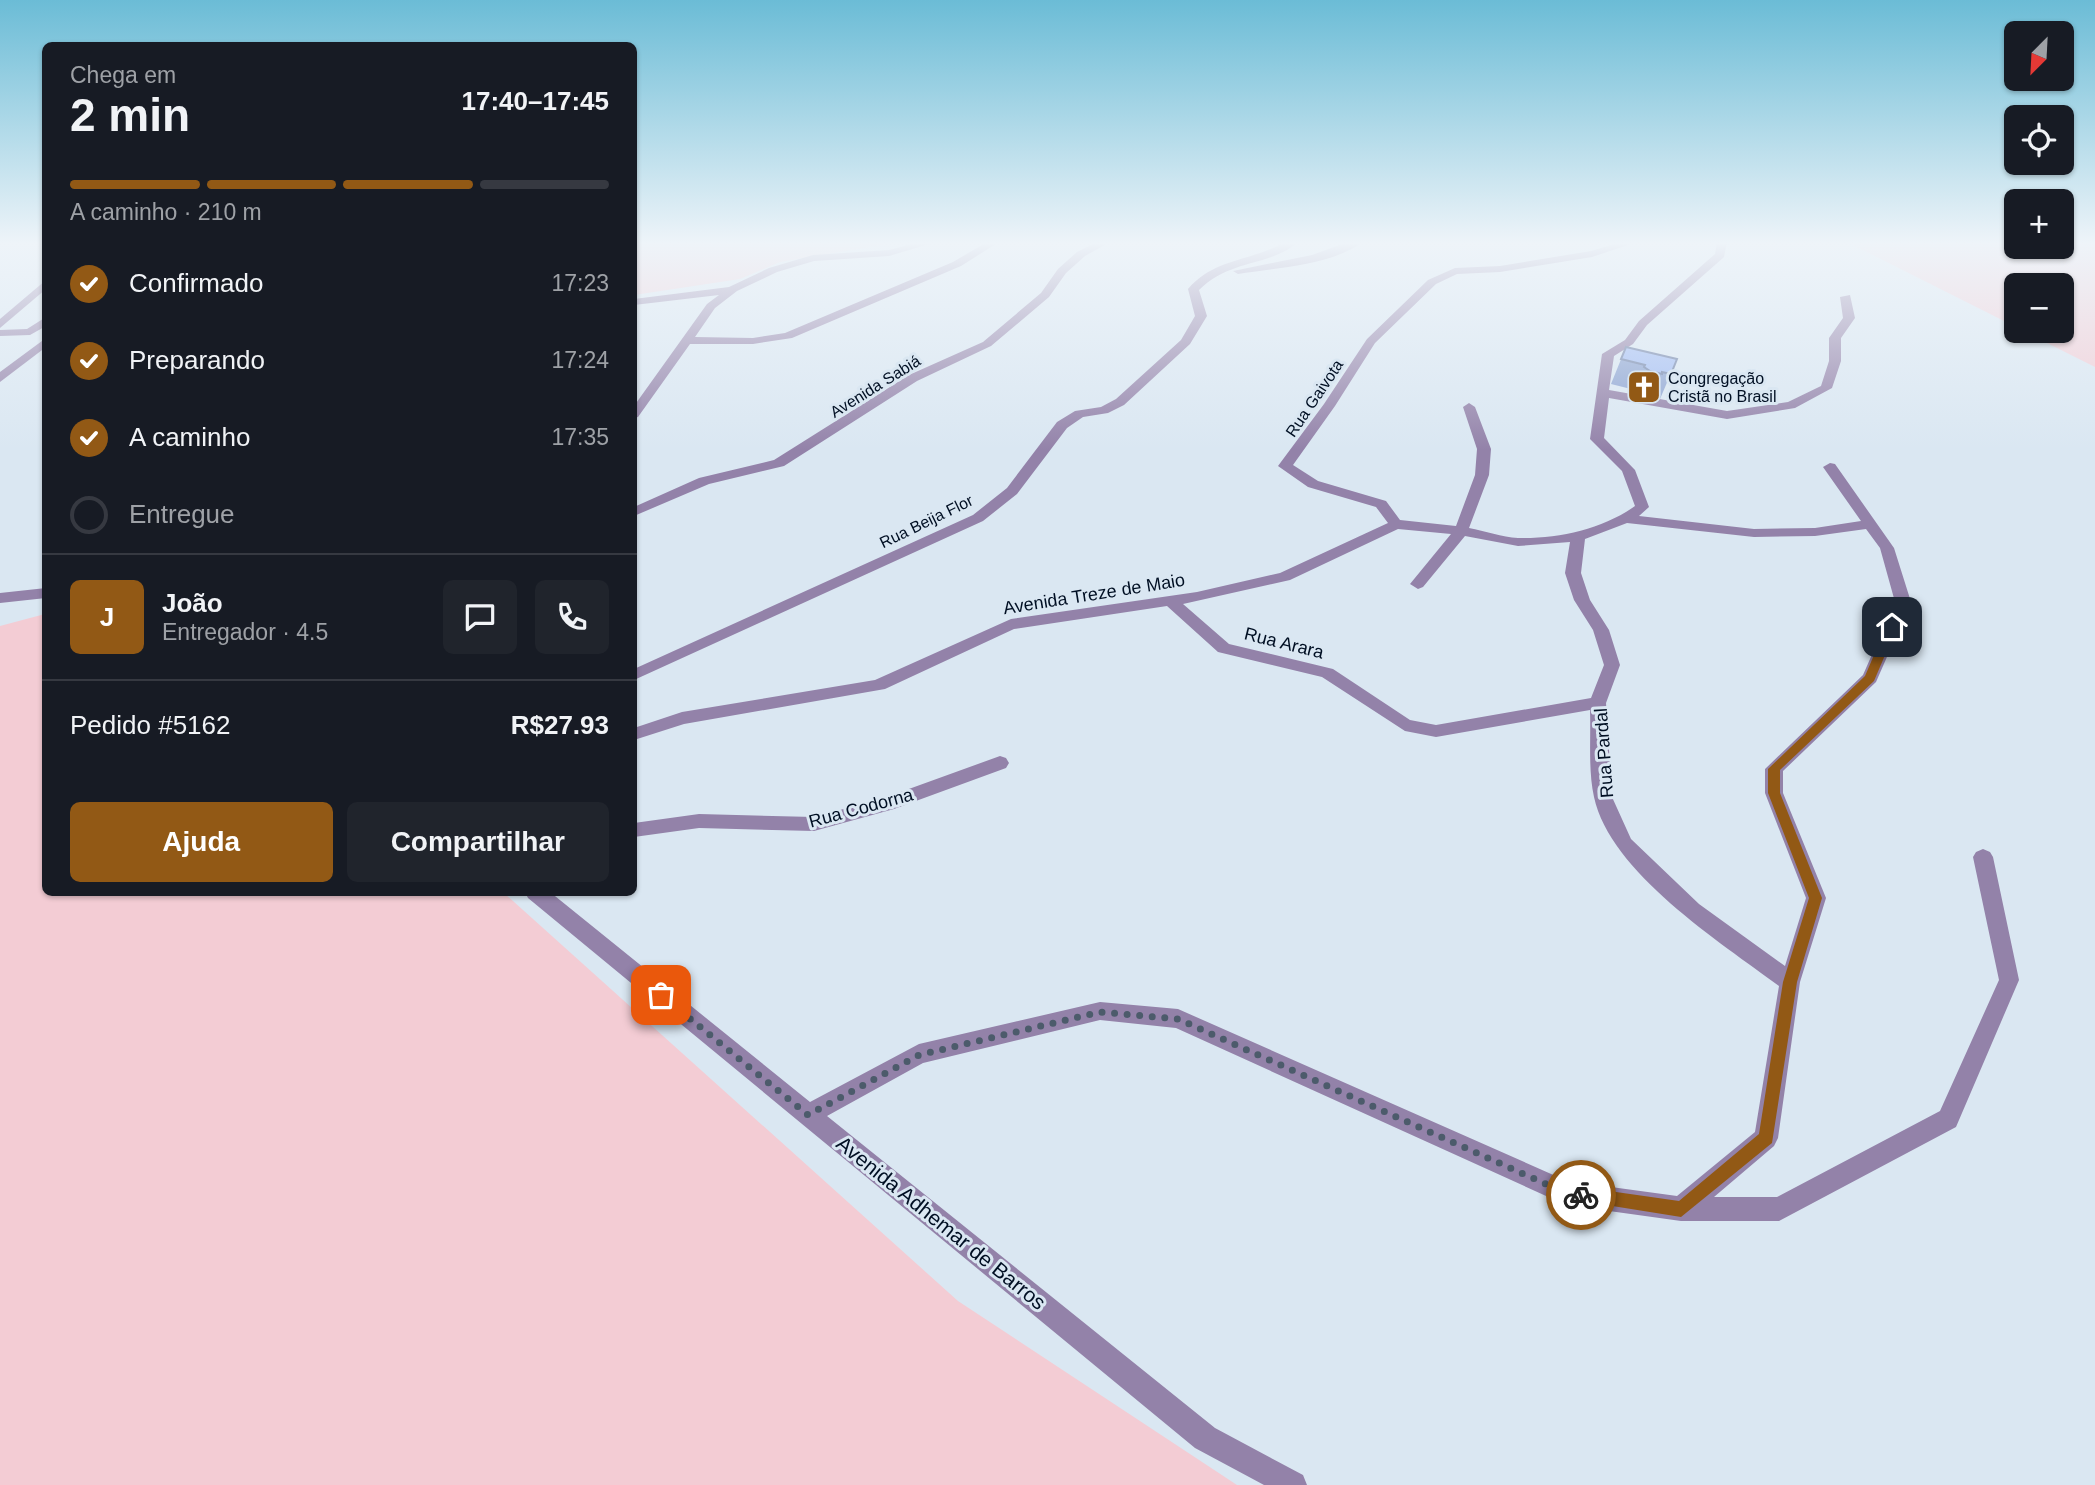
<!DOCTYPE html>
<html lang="pt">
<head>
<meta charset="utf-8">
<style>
	:root { --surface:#171b24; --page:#20242c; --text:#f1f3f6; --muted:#9ea1a6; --line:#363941; --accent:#925915 }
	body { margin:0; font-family:Helvetica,sans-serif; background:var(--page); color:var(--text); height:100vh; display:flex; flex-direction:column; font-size:26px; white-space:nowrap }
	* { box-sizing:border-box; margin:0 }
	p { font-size:23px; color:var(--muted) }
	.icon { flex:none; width:38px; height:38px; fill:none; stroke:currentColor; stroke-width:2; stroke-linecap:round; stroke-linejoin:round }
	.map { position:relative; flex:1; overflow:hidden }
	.drawer { position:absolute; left:42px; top:42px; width:595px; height:854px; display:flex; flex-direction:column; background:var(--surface); border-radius:10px; box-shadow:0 2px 5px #0004 }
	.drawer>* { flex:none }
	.needle { width:46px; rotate:204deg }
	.controls { position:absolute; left:2004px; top:21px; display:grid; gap:14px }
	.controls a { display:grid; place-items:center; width:70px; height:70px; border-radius:10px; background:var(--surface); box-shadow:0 2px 5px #0004; font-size:35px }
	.pin { position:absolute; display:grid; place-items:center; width:60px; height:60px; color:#fff; margin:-30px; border-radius:14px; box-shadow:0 4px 10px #0006 }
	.courier { position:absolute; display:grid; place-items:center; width:70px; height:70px; margin:-35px; border:5px solid #925915; border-radius:50%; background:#fff; color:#222; box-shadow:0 2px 9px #0007 }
	.headline em { font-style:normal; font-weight:600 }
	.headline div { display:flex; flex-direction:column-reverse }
	.headline { display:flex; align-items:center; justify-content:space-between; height:119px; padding:0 28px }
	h1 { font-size:46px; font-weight:600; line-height:52px }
	.bar { display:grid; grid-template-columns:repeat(4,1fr); gap:10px 7px; align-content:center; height:84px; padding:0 28px }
	.bar i { height:9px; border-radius:5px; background:var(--line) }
	.bar .on { background:var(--accent) }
	.bar p { grid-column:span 4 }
	.line { display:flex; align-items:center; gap:18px; padding:0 28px; border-top:2px solid var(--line) }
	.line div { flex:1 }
	.round { display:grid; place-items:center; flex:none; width:74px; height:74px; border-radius:10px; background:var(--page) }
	ol { padding:0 28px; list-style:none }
	li { display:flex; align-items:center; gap:21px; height:77px }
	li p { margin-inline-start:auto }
	li .icon { padding:7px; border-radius:50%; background:var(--accent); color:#fff; stroke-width:4 }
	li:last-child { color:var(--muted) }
	li i { width:38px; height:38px; border:4px solid var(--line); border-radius:50% }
	.cta { display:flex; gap:14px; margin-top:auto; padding:14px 28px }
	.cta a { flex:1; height:80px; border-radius:10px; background:var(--accent); color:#fff; font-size:28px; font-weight:600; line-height:80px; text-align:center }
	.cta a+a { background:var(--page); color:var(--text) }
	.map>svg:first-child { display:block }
</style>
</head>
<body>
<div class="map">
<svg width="2095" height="1485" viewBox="0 0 2095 1485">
	<rect width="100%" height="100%" fill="#dae7f2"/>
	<g fill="#f3ccd4">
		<polygon points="634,242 900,242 780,262 740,279 634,295"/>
		<polygon points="1847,242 2016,242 2016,247 2062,247 2062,242 2095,242 2095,367 2023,331 2062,331 2062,285 2016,285 2016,327"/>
		<polygon points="45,614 46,892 504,893 958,1301 1237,1485 0,1485 0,626"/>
	</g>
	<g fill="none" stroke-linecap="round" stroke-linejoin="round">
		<g fill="#9382a9" fill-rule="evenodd">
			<polygon points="919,242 936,242 889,256 814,261 777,272 737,291 715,308 695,337 753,338 785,333 953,262 987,242 999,242 961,266 792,338 753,344 690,344 638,417 634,418 634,406 707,304 719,295 634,305 634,299 729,287 769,268 813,255 889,250"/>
			<polygon points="1097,242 1110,242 1085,256 1066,273 1049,297 991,346 917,381 784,466 709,484 634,516 634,507 699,478 774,460 909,375 983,342 1041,293 1058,269 1077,252"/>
			<path d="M 1285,242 L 1298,242 C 1270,267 1232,258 1199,290 L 1207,316 L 1190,344 L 1124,405 L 1108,413 L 1083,417 L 1067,428 L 1017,494 L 983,521 L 634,680 L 634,669 L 973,515 L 1007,488 L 1057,422 L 1075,411 L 1101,407 L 1116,399 L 1181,340 L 1195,316 L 1188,289 C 1214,258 1253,261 1285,242 Z"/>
			<path d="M 1348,242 L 1362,242 C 1334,265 1274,268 1238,274 L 1233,271 L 1312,255 Z"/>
			<path d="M 1621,242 L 1637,242 L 1592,257 L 1500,272 L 1457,274 L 1436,284 L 1375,343 L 1335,406 L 1293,465 L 1318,481 L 1386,501 L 1400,520 L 1456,526 L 1475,475 L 1477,449 L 1463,407 L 1469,403 L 1475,407 L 1491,449 L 1489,475 L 1469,528 C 1485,531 1502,537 1518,538 C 1558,539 1603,529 1635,506 L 1622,471 L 1590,439 L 1602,354 L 1625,340 L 1639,321 L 1715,254 L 1717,242 L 1727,242 L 1724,257 L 1647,325 L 1633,344 L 1614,356 L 1609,390 L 1727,411 L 1788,402 L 1821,386 L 1829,361 L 1829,338 L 1843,318 L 1840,297 L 1850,295 L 1855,318 L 1841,338 L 1841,361 L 1832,388 L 1795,408 L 1727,419 L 1609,398 L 1604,438 L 1635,470 L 1649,507 L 1639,516 L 1754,529 L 1815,528 L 1861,521 L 1823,467 L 1830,463 L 1835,464 L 1894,548 L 1911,602 L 1876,682 L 1783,771 L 1783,793 L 1826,898 L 1800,982 L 1778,1138 L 1774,1146 L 1714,1197 L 1777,1197 L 1940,1111 L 1999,980 L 1973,857 L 1976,852 L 1983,849 L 1990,852 L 1993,857 L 2019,980 L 1956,1127 L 1779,1221 L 1681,1221 L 1566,1205 L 1176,1028 L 1100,1020 L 923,1063 L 827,1116 L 1215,1428 L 1303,1475 L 1307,1485 L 1264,1485 L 1195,1448 L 528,898 L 525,892 L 550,892 L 810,1102 L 919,1044 L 1100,1002 L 1178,1009 L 1567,1181 L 1677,1196 L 1755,1132 L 1779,986 C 1720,942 1610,872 1594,797 C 1588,770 1591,738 1590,710 L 1436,737 L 1405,731 L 1322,677 L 1218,652 L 1167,606 L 1014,629 L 885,689 L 684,724 L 634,740 L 634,728 L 682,712 L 875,680 L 1011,619 L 1197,592 L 1280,573 L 1388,523 L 1376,507 L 1308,487 L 1278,466 L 1324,404 L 1367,339 L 1428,280 L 1455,268 L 1500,266 L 1591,251 ZM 1627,523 L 1754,537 L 1815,536 L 1866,529 L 1880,548 L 1895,602 L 1863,675 L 1765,769 L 1765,793 L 1806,898 L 1785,966 L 1699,904 L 1631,839 L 1612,797 L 1606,703 L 1620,665 L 1609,630 L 1590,600 L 1581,573 L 1585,539 ZM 1398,529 L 1451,534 L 1410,584 L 1418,589 L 1423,587 L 1465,536 L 1518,546 L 1570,542 L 1565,573 L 1574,600 L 1593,630 L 1604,665 L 1591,698 L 1436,725 L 1410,720 L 1333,669 L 1229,644 L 1183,604 L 1290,580 Z"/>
			<polygon points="46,280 46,289 0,328 0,319"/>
			<polygon points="46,317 46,326 30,335 0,336 0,330 27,329"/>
			<polygon points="46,338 46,347 0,382 0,372"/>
			<polygon points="46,588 46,598 0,603 0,593"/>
			<polygon points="1000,756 1006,758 1009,763 1006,768 894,809 814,831 699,828 634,837 634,823 699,814 814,817 884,798"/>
		</g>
	</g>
	<polygon fill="#8ca3d1" points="1626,347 1677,359 1660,399 1652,397 1651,399 1640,397 1634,393 1635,390 1611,384"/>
	<polygon fill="#a3bdf3" stroke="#7284aa" stroke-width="2" points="1626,347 1677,359 1671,374 1662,372 1662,374 1650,371 1644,367 1645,365 1621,359"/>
	<linearGradient id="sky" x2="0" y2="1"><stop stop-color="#6bbcd6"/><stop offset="0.54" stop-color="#eef4f9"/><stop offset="1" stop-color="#eef4f9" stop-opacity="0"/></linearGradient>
	<rect width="2095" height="450" fill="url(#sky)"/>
	<polygon fill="#925915" points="1892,624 1897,627 1874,681 1780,770 1780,793 1822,898 1797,982 1772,1143 1681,1217 1575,1200 1573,1195 1575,1189 1581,1187 1679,1201 1759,1134 1783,982 1809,898 1768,793 1768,769 1865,676 1886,627"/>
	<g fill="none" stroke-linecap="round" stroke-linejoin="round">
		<polyline stroke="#4c5b6b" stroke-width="7" stroke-dasharray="0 12.6" points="661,995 808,1115 919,1055 1100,1012 1178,1019 1566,1193 1581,1195"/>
	</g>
	<defs>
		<g id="church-square" transform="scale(1.75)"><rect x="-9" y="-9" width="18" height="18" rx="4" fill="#925915" stroke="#dae7f2"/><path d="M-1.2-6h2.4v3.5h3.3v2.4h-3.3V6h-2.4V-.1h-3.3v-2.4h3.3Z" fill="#fff"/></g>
	</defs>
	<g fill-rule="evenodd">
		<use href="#church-square" x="1644" y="387"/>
	</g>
	<g text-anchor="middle" stroke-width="6" stroke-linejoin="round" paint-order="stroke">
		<g font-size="16" fill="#000f23" stroke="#dae7f2" text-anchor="start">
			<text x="1668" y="384">Congregação<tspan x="1668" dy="18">Cristã no Brasil</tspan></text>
		</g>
		<g font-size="16" fill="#000f23" stroke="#dae7f2">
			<text transform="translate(875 386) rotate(-32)" y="6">Avenida Sabiá</text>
			<text transform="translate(1314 398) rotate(-56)" y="6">Rua Gaivota</text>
			<text transform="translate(926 521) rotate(-26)" y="6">Rua Beija Flor</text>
		</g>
		<g font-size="18" fill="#000f23" stroke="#dae7f2">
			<text transform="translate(1094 594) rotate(-9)" y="6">Avenida Treze de Maio</text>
			<text transform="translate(1284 643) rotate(14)" y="6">Rua Arara</text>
			<text transform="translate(1604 753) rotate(-94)" y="6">Rua Pardal</text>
			<text transform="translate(861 808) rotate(-15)" y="6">Rua Codorna</text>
		</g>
		<g font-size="21" fill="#000f23" stroke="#dae7f2">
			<text transform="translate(941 1223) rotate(39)" y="7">Avenida Adhemar de Barros</text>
		</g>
	</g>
</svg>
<div class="controls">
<a><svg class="needle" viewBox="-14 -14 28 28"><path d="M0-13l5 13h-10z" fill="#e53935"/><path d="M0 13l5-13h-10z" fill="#9ea1a6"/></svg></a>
<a><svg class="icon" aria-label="locate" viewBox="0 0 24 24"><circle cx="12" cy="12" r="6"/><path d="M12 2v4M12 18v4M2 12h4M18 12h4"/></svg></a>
<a>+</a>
<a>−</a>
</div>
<div class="pin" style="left:661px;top:995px;background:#ea580c"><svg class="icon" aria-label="bag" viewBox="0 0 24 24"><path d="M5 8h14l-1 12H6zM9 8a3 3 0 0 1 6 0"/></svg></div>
<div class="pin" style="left:1892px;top:627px;background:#1f2937"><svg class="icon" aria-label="home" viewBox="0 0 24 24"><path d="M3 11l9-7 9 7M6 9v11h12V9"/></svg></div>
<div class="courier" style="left:1581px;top:1195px"><svg class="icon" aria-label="bike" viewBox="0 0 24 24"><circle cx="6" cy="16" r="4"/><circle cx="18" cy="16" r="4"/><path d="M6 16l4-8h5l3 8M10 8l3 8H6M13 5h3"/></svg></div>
<section class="drawer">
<div class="headline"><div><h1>2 min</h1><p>Chega em</p></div><em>17:40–17:45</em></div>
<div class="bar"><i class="on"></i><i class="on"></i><i class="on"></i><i></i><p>A caminho · 210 m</p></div>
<ol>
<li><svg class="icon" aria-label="check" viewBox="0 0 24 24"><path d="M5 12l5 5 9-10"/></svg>Confirmado<p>17:23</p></li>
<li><svg class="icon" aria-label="check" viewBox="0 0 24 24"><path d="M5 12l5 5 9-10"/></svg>Preparando<p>17:24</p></li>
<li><svg class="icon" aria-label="check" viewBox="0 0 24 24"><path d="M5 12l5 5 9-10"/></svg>A caminho<p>17:35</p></li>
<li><i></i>Entregue</li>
</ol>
<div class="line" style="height:126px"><b class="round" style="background:var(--accent);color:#fff">J</b><div><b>João</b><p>Entregador · 4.5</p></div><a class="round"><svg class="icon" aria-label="chat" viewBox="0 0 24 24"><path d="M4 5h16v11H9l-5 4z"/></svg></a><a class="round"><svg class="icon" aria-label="phone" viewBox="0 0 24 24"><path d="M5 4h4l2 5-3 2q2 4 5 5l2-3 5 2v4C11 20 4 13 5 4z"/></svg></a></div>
<div class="line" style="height:91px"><div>Pedido #5162</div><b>R$27.93</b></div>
<div class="cta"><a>Ajuda</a><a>Compartilhar</a></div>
</section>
</div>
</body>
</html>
